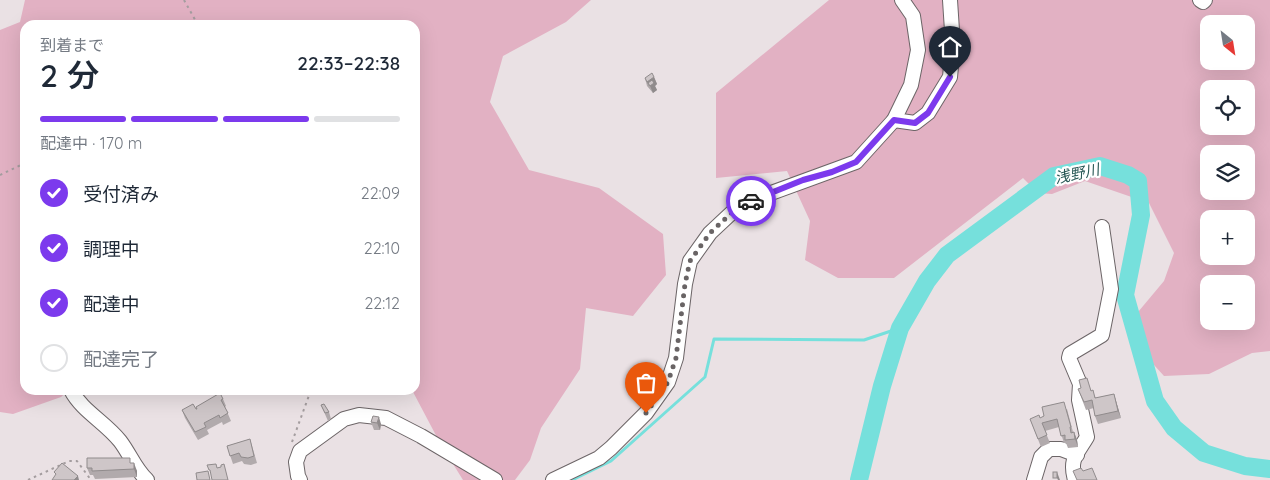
<!DOCTYPE html>
<html lang="ja">
<head>
<meta charset="utf-8">
<style>
	:root { --surface:#fff; --page:#f2f2f3; --text:#1f2937; --muted:#747a83; --line:#e0e1e3; --accent:#7c3aed }
	body { margin:0; font-family:Quicksand,"Noto Sans JP",sans-serif; background:var(--page); color:var(--text); height:100vh; display:flex; flex-direction:column; font-size:19px; white-space:nowrap }
	* { box-sizing:border-box; margin:0 }
	p { font-size:16px; color:var(--muted) }
	.icon { flex:none; width:28px; height:28px; fill:none; stroke:currentColor; stroke-width:2; stroke-linecap:round; stroke-linejoin:round }
	.map { position:relative; flex:1; overflow:hidden }
	.details { position:absolute; left:20px; top:20px; width:400px; height:375px; display:flex; flex-direction:column; background:var(--surface); border-radius:15px; box-shadow:0 5px 20px #0002 }
	.details>* { flex:none }
	.needle { width:32px; rotate:150deg }
	.tools { position:absolute; left:1200px; top:15px; display:grid; gap:10px }
	.tools a { display:grid; place-items:center; width:55px; height:55px; border-radius:10px; background:var(--surface); box-shadow:0 5px 20px #0002; font-size:25px }
	.pin { position:absolute; display:grid; place-items:center; width:42px; height:42px; color:#fff; margin:-51px -21px; border-radius:50% 50% 50% 0; rotate:-45deg; box-shadow:0 0 5px #0007 }
	.pin .icon { rotate:45deg }
	.courier { position:absolute; display:grid; place-items:center; width:50px; height:50px; margin:-25px; border:4px solid #7c3aed; border-radius:50%; background:#fff; color:#222; box-shadow:0 1px 6px #0007 }
	.headline em { font-style:normal; font-weight:600 }
	.headline div { display:flex; flex-direction:column-reverse }
	.headline { display:flex; align-items:center; justify-content:space-between; height:85px; padding:0 20px }
	h1 { font-size:32px; font-weight:600; line-height:38px }
	.bar { display:grid; grid-template-columns:repeat(4,1fr); gap:8px 5px; align-content:center; height:60px; padding:0 20px }
	.bar i { height:6px; border-radius:4px; background:var(--line) }
	.bar .current { background:var(--accent) }
	.bar p { grid-column:span 4 }
	ol { padding:0 20px; list-style:none }
	li { display:flex; align-items:center; gap:15px; height:55px }
	li p { margin-inline-start:auto }
	li .icon { padding:5px; border-radius:50%; background:var(--accent); color:#fff; stroke-width:4 }
	li:last-child { color:var(--muted) }
	li i { width:28px; height:28px; border:2px solid var(--line); border-radius:50% }
	.map>svg:first-child { display:block }
</style>
</head>
<body>
<div class="map">
<svg width="1270" height="480" viewBox="0 0 1270 480">
	<rect width="100%" height="100%" fill="#eae1e4"/>
	<g fill="#e2b1c3" fill-rule="evenodd">
		<polygon points="25,0 591,0 566,22 503,56 490,102 529,170 599,188 663,234 666,275 633,316 586,308 580,369 541,428 530,460 515,480 463,480 440,443 412,390 415,390 415,25 25,25 25,390 69,390 61,397 13,414 0,412 0,30 20,22"/>
		<path d="M 829,0 L 1270,0 L 1270,351 L 1252,353 L 1209,374 L 1164,376 L 1145,355 L 1133,318 L 1164,281 L 1174,253 L 1149,203 L 1085,181 L 1052,194 L 1038,193 L 1023,178 L 894,278 L 838,278 L 805,260 L 810,221 L 787,171 L 716,178 L 716,93 ZM 1209,24 L 1246,24 L 1246,61 L 1209,61 ZM 1209,89 L 1246,89 L 1246,126 L 1209,126 ZM 1209,154 L 1246,154 L 1246,191 L 1209,191 ZM 1209,219 L 1246,219 L 1246,256 L 1209,256 ZM 1209,284 L 1246,284 L 1246,321 L 1209,321 Z"/>
	</g>
	<g fill="none" stroke-linecap="round" stroke-linejoin="round">
		<polyline stroke="#76e0dc" stroke-width="3" points="572,480 611,461 705,377 714,339 864,340 900,328"/>
		<polyline stroke="#76e0dc" stroke-width="18" points="859,480 882,386 900,328 927,281 947,255 1054,176 1100,166 1128,175 1138,181 1141,215 1125,295 1155,401 1174,428 1204,453 1245,466 1270,469"/>
		<g stroke="#6c6567" stroke-width="16">
			<g id="minor">
				<polyline points="1200,0 1203,2 1205,0"/>
				<polyline points="894,120 915,123 928,113 950,77 953,46 950,0"/>
				<path d="M 71,390 C 82,411 105,422 120,441 C 130,454 135,469 147,480"/>
				<polyline points="300,480 298,476 296,462 300,451 344,419 359,415 386,418 421,436 495,480"/>
				<polyline points="553,480 599,458 611,448 646,413 668,382 676,358 685,284 690,261 710,233 741,204 856,162 894,120 911,85 918,50 913,16 902,0"/>
				<polyline points="1034,480 1041,457 1049,449 1061,449 1077,455"/>
				<path d="M 1075,480 C 1069,459 1077,454 1087,437 L 1079,400 L 1080,384 L 1069,358 L 1070,354 L 1102,335 L 1111,289 L 1102,227"/>
			</g>
		</g>
		<g stroke="#a49d9f" stroke-width="2" stroke-dasharray="2.5 4" stroke-linecap="butt">
			<polyline points="184,0 198,25"/>
			<polyline points="0,175 25,163"/>
			<polyline points="292,442 311,390"/>
			<polyline points="28,480 69,461 77,461 91,480"/>
		</g>
		<use href="#minor" stroke="#fff" stroke-width="14"/>
	</g>
	<g fill="#b1aaac">
		<polygon points="654,77 657,84 655,86 657,90 653,93 647,86 645,78"/>
		<polygon points="1078,389 1091,391 1096,398 1114,394 1121,418 1098,424 1095,416 1094,408 1086,410"/>
		<polygon points="223,399 226,406 225,407 231,421 223,425 222,422 207,430 209,434 198,440 185,418 182,410 196,409"/>
		<polygon points="321,405 329,412 331,419 328,421"/>
		<polygon points="1067,409 1073,432 1074,432 1077,440 1078,447 1068,448 1066,443 1064,443 1059,427 1045,431 1050,443 1041,447 1030,419 1040,418"/>
		<polygon points="373,416 381,424 380,430 374,430 371,422"/>
		<polygon points="250,439 257,463 251,465 244,464 242,461 233,464 227,446"/>
		<polygon points="132,463 137,471 137,477 95,479 93,475 90,475 87,468"/>
	</g>
	<g fill="#908b8c">
		<polygon points="654,77 657,84 655,86 657,90 653,93 650,86 648,83 650,89 647,82"/>
		<polygon points="1114,394 1116,401 1121,418 1118,411"/>
		<polygon points="379,417 381,424 380,430 377,423"/>
		<polygon points="1074,432 1077,440 1078,447 1075,439"/>
		<polygon points="134,463 137,471 137,477 134,469"/>
		<polygon points="1057,472 1060,480 1058,480 1057,478"/>
		<polygon points="78,476 79,480 74,480"/>
	</g>
	<g fill="#cec6c8" stroke="#908b8c">
		<polygon points="652,73 654,77 647,82 645,78"/>
		<polygon points="652,80 654,83 650,86 648,83"/>
		<polygon points="1087,378 1091,391 1093,390 1095,398 1114,394 1118,411 1095,416 1092,400 1084,402 1078,389 1081,388 1079,380"/>
		<polygon points="220,393 223,399 221,400 228,413 220,418 219,415 204,423 206,427 195,432 182,410 193,404 196,409 197,409 196,407"/>
		<polygon points="1064,402 1071,427 1070,427 1071,433 1074,432 1075,439 1065,440 1065,435 1061,436 1057,419 1042,423 1047,435 1038,439 1030,419 1039,415 1040,418 1044,416 1042,407"/>
		<polygon points="324,404 329,412 325,413 321,405"/>
		<polygon points="373,416 379,417 377,423 371,422"/>
		<polygon points="250,439 254,456 248,458 241,457 239,453 230,456 227,446"/>
		<polygon points="87,458 130,458 130,463 134,463 134,469 92,471 92,468 87,468"/>
		<polygon points="62,463 78,476 74,480 52,480 56,474 54,472"/>
		<polygon points="216,464 217,468 221,467 221,465 224,464 228,480 212,480 210,470 209,470 207,465"/>
		<polygon points="1081,468 1083,471 1092,468 1097,480 1077,480 1073,471"/>
		<polygon points="208,471 210,480 197,480 196,473"/>
		<rect x="1053" y="472" width="4" height="6"/>
	</g>
	<g fill="none" stroke-linecap="round" stroke-linejoin="round">
		<polyline stroke="#696465" stroke-width="5" stroke-dasharray="0 9" points="646,413 668,382 676,358 685,284 690,261 710,233 741,204 751,201"/>
		<polyline stroke="#7c3aed" stroke-width="6" points="751,201 803,180 832,172 856,162 894,120 915,123 928,113 950,77"/>
	</g>
	<g text-anchor="middle" stroke-width="4.5" stroke-linejoin="round" paint-order="stroke">
		<g font-size="15" font-style="italic" fill="#295856" stroke="#fff">
			<text transform="translate(1077 174) rotate(-12)" y="5">浅野川</text>
		</g>
	</g>
</svg>
<div class="tools">
<a><svg class="needle" viewBox="-14 -14 28 28"><path d="M0-13l5 13h-10z" fill="#e53935"/><path d="M0 13l5-13h-10z" fill="#747a83"/></svg></a>
<a><svg class="icon" aria-label="locate" viewBox="0 0 24 24"><circle cx="12" cy="12" r="6"/><path d="M12 2v4M12 18v4M2 12h4M18 12h4"/></svg></a>
<a><svg class="icon" aria-label="layers" viewBox="0 0 24 24"><path d="M12 4l9 5-9 5-9-5zM3 14l9 5 9-5"/></svg></a>
<a>+</a>
<a>−</a>
</div>
<div class="pin" style="left:646px;top:413px;background:#ea580c"><svg class="icon" aria-label="bag" viewBox="0 0 24 24"><path d="M5 8h14l-1 12H6zM9 8a3 3 0 0 1 6 0"/></svg></div>
<div class="pin" style="left:950px;top:77px;background:#1f2937"><svg class="icon" aria-label="home" viewBox="0 0 24 24"><path d="M3 11l9-7 9 7M6 9v11h12V9"/></svg></div>
<div class="courier" style="left:751px;top:201px"><svg class="icon" aria-label="car" viewBox="0 0 24 24"><path d="M5 17H2v-5l4-1 3-4h7l3 4 3 1v5h-3M9 17h6M6 11h13"/><circle cx="7" cy="17" r="2"/><circle cx="17" cy="17" r="2"/></svg></div>
<section class="details">
<div class="headline"><div><h1>2 分</h1><p>到着まで</p></div><em>22:33–22:38</em></div>
<div class="bar"><i class="current"></i><i class="current"></i><i class="current"></i><i></i><p>配達中 · 170 m</p></div>
<ol>
<li><svg class="icon" aria-label="check" viewBox="0 0 24 24"><path d="M5 12l5 5 9-10"/></svg>受付済み<p>22:09</p></li>
<li><svg class="icon" aria-label="check" viewBox="0 0 24 24"><path d="M5 12l5 5 9-10"/></svg>調理中<p>22:10</p></li>
<li><svg class="icon" aria-label="check" viewBox="0 0 24 24"><path d="M5 12l5 5 9-10"/></svg>配達中<p>22:12</p></li>
<li><i></i>配達完了</li>
</ol>
</section>
</div>
</body>
</html>
